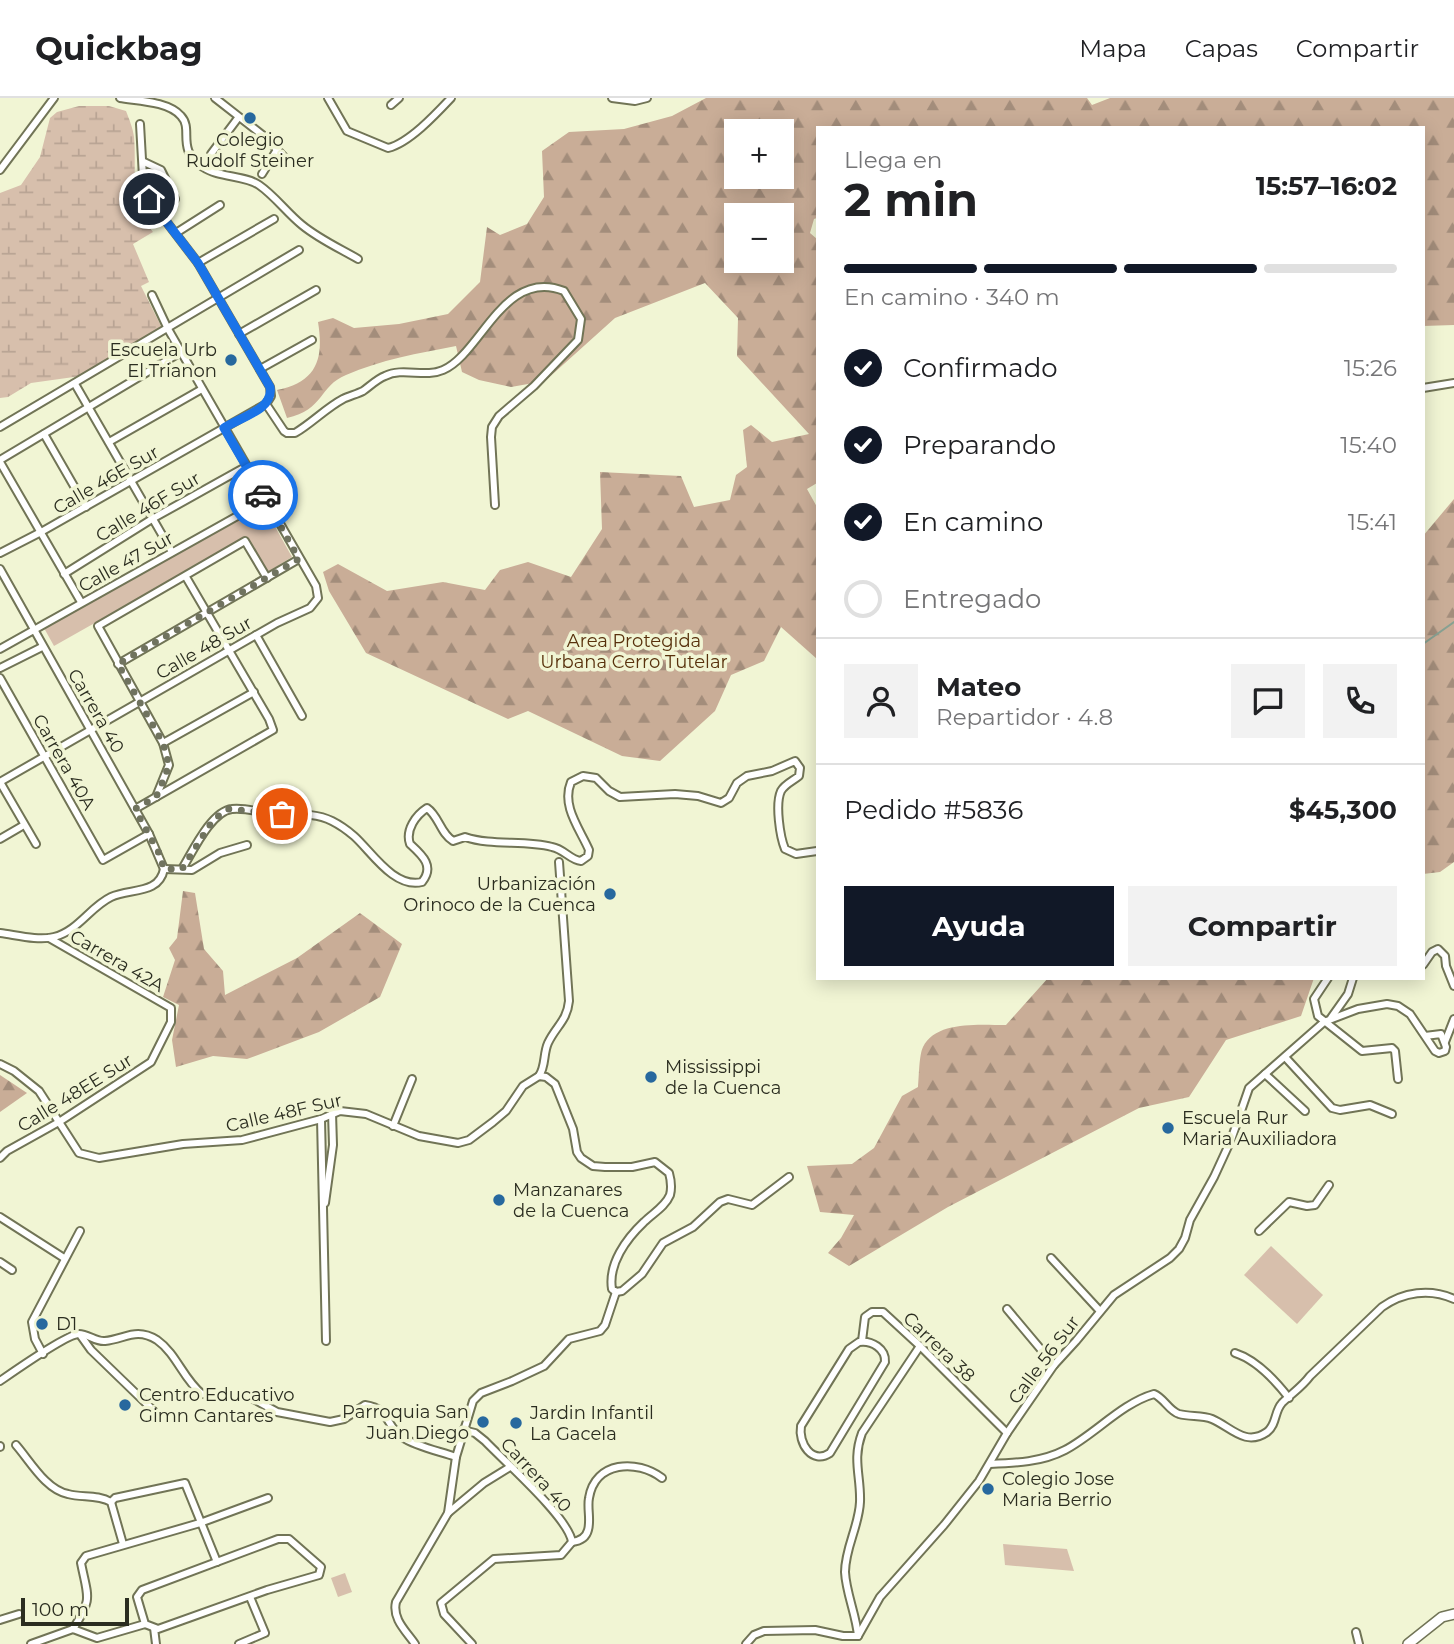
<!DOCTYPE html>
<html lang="es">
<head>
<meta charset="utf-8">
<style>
	:root { --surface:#fff; --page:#f2f2f2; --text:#202124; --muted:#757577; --line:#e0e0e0; --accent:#111827 }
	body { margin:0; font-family:Montserrat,sans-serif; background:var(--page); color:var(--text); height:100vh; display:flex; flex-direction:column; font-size:26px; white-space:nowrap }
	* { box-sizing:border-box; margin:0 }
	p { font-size:23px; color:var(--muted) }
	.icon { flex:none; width:38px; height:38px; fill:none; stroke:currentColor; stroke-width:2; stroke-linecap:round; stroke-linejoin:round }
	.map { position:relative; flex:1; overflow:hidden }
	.drawer { position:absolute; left:816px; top:28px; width:609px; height:854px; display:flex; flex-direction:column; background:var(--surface); border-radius:0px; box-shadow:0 4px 18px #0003 }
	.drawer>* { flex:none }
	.fabs { position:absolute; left:724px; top:21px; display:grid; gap:14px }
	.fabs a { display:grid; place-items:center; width:70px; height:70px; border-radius:0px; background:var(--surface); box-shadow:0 4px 18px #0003; font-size:35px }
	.scale { position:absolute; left:21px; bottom:18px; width:108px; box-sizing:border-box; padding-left:7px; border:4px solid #2b2d20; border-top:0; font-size:19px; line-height:24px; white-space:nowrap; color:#2b2d20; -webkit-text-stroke:5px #f1f5d4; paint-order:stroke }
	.pin { position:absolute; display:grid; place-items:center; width:60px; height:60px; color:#fff; margin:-30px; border:4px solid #fff; border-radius:50%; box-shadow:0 2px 7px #0007 }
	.courier { position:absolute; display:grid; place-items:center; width:70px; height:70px; margin:-35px; border:5px solid #1a73e8; border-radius:50%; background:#fff; color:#222; box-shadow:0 2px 9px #0007 }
	.headline em { font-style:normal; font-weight:700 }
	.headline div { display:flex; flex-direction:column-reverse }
	.headline { display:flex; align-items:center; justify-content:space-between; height:119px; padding:0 28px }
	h1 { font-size:46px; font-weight:700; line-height:52px }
	.bar { display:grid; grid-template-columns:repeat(4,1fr); gap:10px 7px; align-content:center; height:84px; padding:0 28px }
	.bar i { height:9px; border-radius:5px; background:var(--line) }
	.bar .current { background:var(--accent) }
	.bar p { grid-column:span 4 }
	.line { display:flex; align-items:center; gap:18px; padding:0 28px; border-top:2px solid var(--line) }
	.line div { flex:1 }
	.round { display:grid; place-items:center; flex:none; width:74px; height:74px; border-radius:0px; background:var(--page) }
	ol { padding:0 28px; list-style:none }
	li { display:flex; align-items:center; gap:21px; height:77px }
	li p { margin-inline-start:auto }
	li .icon { padding:7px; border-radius:50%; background:var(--accent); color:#fff; stroke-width:4 }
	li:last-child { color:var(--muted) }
	li i { width:38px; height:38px; border:4px solid var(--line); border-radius:50% }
	.cta { display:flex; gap:14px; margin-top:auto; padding:14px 28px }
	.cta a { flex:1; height:80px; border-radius:0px; background:var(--accent); color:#fff; font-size:28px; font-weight:700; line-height:80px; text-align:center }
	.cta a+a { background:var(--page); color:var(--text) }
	header { display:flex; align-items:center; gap:42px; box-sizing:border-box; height:98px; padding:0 35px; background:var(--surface); border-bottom:2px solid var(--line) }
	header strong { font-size:33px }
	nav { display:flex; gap:38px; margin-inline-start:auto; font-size:24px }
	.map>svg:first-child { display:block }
</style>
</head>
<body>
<header>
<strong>Quickbag</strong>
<nav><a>Mapa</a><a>Capas</a><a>Compartir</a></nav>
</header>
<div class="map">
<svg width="1454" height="1546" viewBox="0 0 1454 1546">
	<defs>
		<pattern id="forest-firs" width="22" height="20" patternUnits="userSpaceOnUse" patternTransform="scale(1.75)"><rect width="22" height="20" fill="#c9ad97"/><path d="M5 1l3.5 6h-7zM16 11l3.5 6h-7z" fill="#a38d7b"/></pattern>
		<pattern id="wetland-marsh" width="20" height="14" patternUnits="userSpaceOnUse" patternTransform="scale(1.75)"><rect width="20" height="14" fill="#d7bfac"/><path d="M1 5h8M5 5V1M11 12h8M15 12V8" fill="none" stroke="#b9a494"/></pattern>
	</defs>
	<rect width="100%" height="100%" fill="#f1f5d4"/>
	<g fill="url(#forest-firs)" fill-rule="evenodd">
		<path d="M 706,0 L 1087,0 L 1092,7 L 1110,0 L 1454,0 L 1454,227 L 1423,228 L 1423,30 L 817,30 L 817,120 L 814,121 L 810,135 L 817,141 L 817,385 L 807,391 L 817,409 L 817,561 L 781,529 L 764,563 L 731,577 L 715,613 L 660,663 L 622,658 L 528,613 L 508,621 L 366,555 L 329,493 L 323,474 L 338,466 L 387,493 L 443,484 L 485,492 L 500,472 L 528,464 L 571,479 L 602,431 L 600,374 L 681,378 L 694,409 L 730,402 L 736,377 L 747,369 L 743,332 L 751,327 L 772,344 L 809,336 L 737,258 L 738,220 L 705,185 L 615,220 L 545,283 L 511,289 L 479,282 L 462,274 L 456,248 C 419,255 380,262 346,277 C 319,288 324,312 287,320 L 277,292 C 317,284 324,261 318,224 L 333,220 L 354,230 L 399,226 L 448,216 L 480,184 L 487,129 L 500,137 L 527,126 L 544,99 L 542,53 L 569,34 L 624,31 L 672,18 ZM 737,33 L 782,33 L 782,79 L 737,79 ZM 737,117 L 782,117 L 782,163 L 737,163 Z"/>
		<polygon points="1454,401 1454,764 1440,774 1423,776 1423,438"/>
		<polygon points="183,793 195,795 204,851 223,873 225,897 297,860 360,815 402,846 380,899 319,934 247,961 213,958 176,969 172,942 179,907 163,899 175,862 169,850 177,840"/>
		<path d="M 1048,880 L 1314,880 L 1301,918 L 1226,942 L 1189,999 L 1139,1010 L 948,1109 L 849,1168 L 828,1155 L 841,1140 L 854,1117 L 820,1114 L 807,1068 L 852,1066 L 874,1050 L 902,998 L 918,989 C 919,979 919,957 923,949 C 936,922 981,927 1006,927 Z"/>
		<polygon points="0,977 27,995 0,1014"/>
	</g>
	<path fill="url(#wetland-marsh)" d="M 79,8 L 109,8 L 126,13 C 129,21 133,30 134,39 C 137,75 128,104 153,134 L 133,146 L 149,184 L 141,188 L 162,230 L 81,278 L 31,285 L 8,299 L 0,300 L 0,95 L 21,87 L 40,59 L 50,20 L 57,14 Z"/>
	<g fill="#d7bfac">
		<polygon points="263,407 292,459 266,475 245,440 54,548 44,530"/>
		<polygon points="1271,1148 1323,1197 1297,1226 1244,1177"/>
		<polygon points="1003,1446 1067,1451 1074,1473 1005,1467"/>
		<polygon points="345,1475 352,1494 338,1499 331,1480"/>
	</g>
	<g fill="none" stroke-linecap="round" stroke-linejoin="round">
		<polyline stroke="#87a192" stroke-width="2" points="1423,546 1454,524"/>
		<g stroke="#717456" stroke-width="10">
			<g id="street">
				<path d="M 120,0 C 137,3 168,3 181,18 C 194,32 175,51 203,69 C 219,80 245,77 259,87 C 275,98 287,115 302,127 C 319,141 339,150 358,161"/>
				<polyline points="215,0 265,39 284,59"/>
				<path d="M 328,0 L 347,33 L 388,50 C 409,45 436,16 451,0"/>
				<polyline points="612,0 635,3 647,0"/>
				<polyline points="391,7 399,0"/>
				<polyline points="211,56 238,20"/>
				<polyline points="144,64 161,72 175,101"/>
				<polyline points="0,72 54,0"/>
				<polyline points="262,76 278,50"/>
				<polyline points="176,135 220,107"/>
				<polyline points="198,165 274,121"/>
				<polyline points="239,236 316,192"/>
				<polyline points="260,271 312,242"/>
				<polyline points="75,286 172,454"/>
				<polyline points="1423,290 1454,285"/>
				<path d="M 266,306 L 284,333 L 287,335 L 295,335 C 312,325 326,310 343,301 C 349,298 357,296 363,293 C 370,288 377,281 385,278 C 403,269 425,280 443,272 C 481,256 504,169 564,193 L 581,221 L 578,242 L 534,288 L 499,318 L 492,329 L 491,339 L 495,407"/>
				<polyline points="0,329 299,152"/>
				<polyline points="44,336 86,409"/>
				<polyline points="109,344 202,291"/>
				<polyline points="0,362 181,254"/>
				<polyline points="0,364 81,504"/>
				<polyline points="0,455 41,434 266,306 271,298 270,289 198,165 149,101 143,79 140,26"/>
				<polyline points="0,471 149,736 164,771"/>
				<polyline points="64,476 152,421 247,368"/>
				<polyline points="256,537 302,618"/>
				<polyline points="0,551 266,402"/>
				<polyline points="118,566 299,461"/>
				<polyline points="0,570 42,549"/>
				<polyline points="0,580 103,762 149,736"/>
				<polyline points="163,645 254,594"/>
				<polyline points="0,684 277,525 310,510 318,500 316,488 168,231 152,197"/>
				<polyline points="0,684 36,746"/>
				<polyline points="156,699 169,667 163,645 98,528 245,443 267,480"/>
				<polyline points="135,711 273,632 269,621 186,479"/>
				<polyline points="0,741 24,727"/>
				<polyline points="164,771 192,772 220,755 247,747"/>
				<path d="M 182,771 C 192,755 211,713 232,711 C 245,709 261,715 274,716 C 293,717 314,714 332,723 C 340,727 347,732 354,738 C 371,753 394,791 422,784 C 435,768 422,757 410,746 C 405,732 416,717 427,710 C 439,718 440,735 453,743 L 465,739 C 492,748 524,742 552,749 C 564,751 570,762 581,763 L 588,758 L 589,752 C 580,731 561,708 571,684 L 583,678 L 596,680 L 609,693 L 620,699 L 675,696 L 698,698 L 721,705 L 729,700 L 737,685 L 747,678 L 772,673 L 795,663 L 800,670 L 799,678 C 793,683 785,686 781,693 C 775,706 780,739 785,751 L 796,756 L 817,753"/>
				<path d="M 0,835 C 16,837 38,843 54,839 C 78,833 90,809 111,799 C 130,790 159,797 164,771"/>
				<polyline points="1423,867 1432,854 1438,851 1445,858 1446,868 1454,888"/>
				<polyline points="1328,880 1314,901 1318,918 1362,953 1392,950 1395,953 1398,981"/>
				<polyline points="1331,920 1348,896 1353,880"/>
				<polyline points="1445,944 1454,921"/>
				<polyline points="1285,959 1332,1010 1340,1012 1370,1007 1392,1016"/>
				<path d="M 0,966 L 14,973 L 39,993 L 79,1055 L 99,1060 L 183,1046 L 242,1042 L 321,1021 L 340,1013 L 366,1016 L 419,1038 L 458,1045 L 469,1042 L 493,1024 L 506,1013 L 523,988 L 539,978 L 546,979 L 555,986 L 573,1031 L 577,1054 L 581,1060 L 593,1068 L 605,1069 L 632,1069 L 655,1064 L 669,1075 C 671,1082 672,1089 670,1097 C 665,1109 653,1115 644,1124 C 626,1141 608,1166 612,1191 L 616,1194 L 622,1193 L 642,1176 L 663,1145 L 693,1129 L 720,1104 L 728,1101 L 752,1107 L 789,1079"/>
				<polyline points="1265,976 1305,1013"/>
				<path d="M 539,978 C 546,968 543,956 548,945 C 556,928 567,923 569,903 L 559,764"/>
				<polyline points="321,1021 326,1243"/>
				<polyline points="393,1028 412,981"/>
				<polyline points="0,1060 7,1053 59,1024 151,964 171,924 171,910 49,840"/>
				<polyline points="325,1105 333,1047 332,1015"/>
				<polyline points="0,1119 64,1160"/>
				<polyline points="1259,1133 1289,1104 1307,1108 1315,1107 1329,1087"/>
				<polyline points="1051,1160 1099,1212"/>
				<polyline points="0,1164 12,1172"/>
				<polyline points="1007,1211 1054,1267"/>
				<polyline points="81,1238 91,1252 153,1312"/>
				<polyline points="862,1243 865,1219 872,1214 883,1214 920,1248 1007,1335"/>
				<path d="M 859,1244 C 872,1242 886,1251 885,1264 L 830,1355 C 812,1367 798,1345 801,1328 L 849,1251 Z"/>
				<path d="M 1235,1255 C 1257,1262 1275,1282 1289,1300"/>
				<polyline points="43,1256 35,1241 32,1224 80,1133"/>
				<path d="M 0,1283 C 13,1274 67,1236 79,1236 C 88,1236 96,1244 105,1243 C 125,1241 136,1229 157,1242 C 177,1256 183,1281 202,1296 L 248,1298 L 277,1314 L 330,1324 L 344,1321 L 365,1307 C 391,1311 385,1328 402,1339 C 417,1349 439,1353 456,1359"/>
				<path d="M 463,1332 L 475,1335 L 485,1343 C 504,1363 569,1420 572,1444 L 561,1457 L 494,1461 L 441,1505 L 444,1516 L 472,1546"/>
				<path d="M 16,1347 C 30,1363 46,1392 68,1396 C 82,1400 97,1396 111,1404 L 123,1446"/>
				<polyline points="0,1348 0,1349"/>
				<path d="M 990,1366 C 1016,1365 1042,1364 1065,1352 C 1094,1337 1122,1305 1154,1296 C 1164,1300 1169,1313 1179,1316 C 1190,1319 1202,1317 1212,1321 C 1231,1329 1245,1349 1267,1334 C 1277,1326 1274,1314 1282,1305 C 1291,1296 1302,1289 1310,1278 L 1382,1209 C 1403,1194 1430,1190 1454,1201"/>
				<polyline points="111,1404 115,1400 185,1385 217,1464"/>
				<polyline points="448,1415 484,1385 510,1369"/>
				<polygon points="278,1441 289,1441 321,1469 319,1477 267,1492 158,1531 145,1526 137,1499 142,1492"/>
				<path d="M 572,1444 C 580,1443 586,1440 588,1432 C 591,1422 587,1410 589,1400 C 595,1363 637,1361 662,1380"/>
				<polyline points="0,1522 19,1516"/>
				<polyline points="154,1530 156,1546"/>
				<path d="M 73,1531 C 93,1500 88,1500 81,1465 L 86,1458 L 200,1425 L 268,1400"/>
				<polyline points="1356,1534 1359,1546"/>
				<path d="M 858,1538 C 856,1516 846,1495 845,1474 C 845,1450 859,1428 860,1404 C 861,1378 852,1362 862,1335 L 920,1248"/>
				<polyline points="31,1546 73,1531 97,1540 145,1526"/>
				<polyline points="239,1546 265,1535 250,1499"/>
				<path d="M 415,1546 C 406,1533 392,1521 396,1504 L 448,1415 L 456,1359 L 473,1303 L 481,1295 L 512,1283 L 544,1268 L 569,1241 L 600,1233 L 605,1227 L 616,1194"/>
				<polyline points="746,1546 754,1537 764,1533 815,1532 843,1538 858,1538 880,1499 944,1427 979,1383 1007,1335 1054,1267 1076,1243 1114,1197 1170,1160 1179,1151 1185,1140 1190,1122 1214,1079 1231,1042 1249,990 1324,924 1358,911 1387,906 1398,908 1410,916 1435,953 1439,955 1445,953 1446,949 1441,936 1425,938"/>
			</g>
		</g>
		<g stroke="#717456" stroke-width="12">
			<polyline id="secondary" points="1408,1546 1442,1519 1454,1516"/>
		</g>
		<use href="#street" stroke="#fff" stroke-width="6"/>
		<use href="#secondary" stroke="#fff" stroke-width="9"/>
	</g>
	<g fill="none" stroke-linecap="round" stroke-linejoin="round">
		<polyline stroke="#70735f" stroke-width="7" stroke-dasharray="0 12.6" points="263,397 299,461 118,566 163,645 169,667 163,683 156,699 135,711 159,755 164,771 182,771 213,722 228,711 282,716"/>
		<path stroke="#1a73e8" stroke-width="9" d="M 149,101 L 198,165 L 270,289 C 274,312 240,319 224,330 L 263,397"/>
	</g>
	<g fill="#27689e" stroke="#f1f5d4" stroke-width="2.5">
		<circle cx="250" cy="20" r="7"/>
		<circle cx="231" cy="262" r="7"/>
		<circle cx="610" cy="796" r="7"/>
		<circle cx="651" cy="979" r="7"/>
		<circle cx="1168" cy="1030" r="7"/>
		<circle cx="499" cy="1102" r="7"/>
		<circle cx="42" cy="1226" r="7"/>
		<circle cx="125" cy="1307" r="7"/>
		<circle cx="483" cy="1324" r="7"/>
		<circle cx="516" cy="1325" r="7"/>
		<circle cx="988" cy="1391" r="7"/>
	</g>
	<g text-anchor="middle" stroke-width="7" stroke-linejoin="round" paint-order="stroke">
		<g font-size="18" fill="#2b2d20" stroke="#f1f5d4" text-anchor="start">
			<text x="250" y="48" text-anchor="middle">Colegio<tspan x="250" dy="21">Rudolf Steiner</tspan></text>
			<text x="217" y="258" text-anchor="end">Escuela Urb<tspan x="217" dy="21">El Trianon</tspan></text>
			<text x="596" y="792" text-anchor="end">Urbanización<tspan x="596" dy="21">Orinoco de la Cuenca</tspan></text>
			<text x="665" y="975">Mississippi<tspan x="665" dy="21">de la Cuenca</tspan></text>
			<text x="1182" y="1026">Escuela Rur<tspan x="1182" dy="21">Maria Auxiliadora</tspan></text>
			<text x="513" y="1098">Manzanares<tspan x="513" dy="21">de la Cuenca</tspan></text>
			<text x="56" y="1232">D1</text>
			<text x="139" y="1303">Centro Educativo<tspan x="139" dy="21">Gimn Cantares</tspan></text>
			<text x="469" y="1320" text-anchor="end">Parroquia San<tspan x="469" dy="21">Juan Diego</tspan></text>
			<text x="530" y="1321">Jardin Infantil<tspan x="530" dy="21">La Gacela</tspan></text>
			<text x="1002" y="1387">Colegio Jose<tspan x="1002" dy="21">Maria Berrio</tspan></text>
		</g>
		<g font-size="18" fill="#2b2d20" stroke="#f1f5d4">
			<text transform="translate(106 382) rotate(-30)" y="6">Calle 46E Sur</text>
			<text transform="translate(148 409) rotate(-31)" y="6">Calle 46F Sur</text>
			<text transform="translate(126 464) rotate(-29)" y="6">Calle 47 Sur</text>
			<text transform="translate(204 550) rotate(-30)" y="6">Calle 48 Sur</text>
			<text transform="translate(96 613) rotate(60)" y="6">Carrera 40</text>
			<text transform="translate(64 664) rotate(60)" y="6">Carrera 40A</text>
			<text transform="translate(117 863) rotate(30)" y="6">Carrera 42A</text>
			<text transform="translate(75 995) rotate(-32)" y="6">Calle 48EE Sur</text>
			<text transform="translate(284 1015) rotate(-13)" y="6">Calle 48F Sur</text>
			<text transform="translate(939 1249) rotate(44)" y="6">Carrera 38</text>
			<text transform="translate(1044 1262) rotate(-53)" y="6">Calle 56 Sur</text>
			<text transform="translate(536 1377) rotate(47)" y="6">Carrera 40</text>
		</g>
		<g font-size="18" fill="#58310c" stroke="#f1f5d4">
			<text x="634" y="549">Area Protegida<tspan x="634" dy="21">Urbana Cerro Tutelar</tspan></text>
		</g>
	</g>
</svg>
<div class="fabs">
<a>+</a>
<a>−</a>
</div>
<div class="scale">100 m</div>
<div class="pin" style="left:282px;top:716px;background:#ea580c"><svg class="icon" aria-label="bag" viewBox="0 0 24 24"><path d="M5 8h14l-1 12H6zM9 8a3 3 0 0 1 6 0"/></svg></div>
<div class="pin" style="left:149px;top:101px;background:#1f2937"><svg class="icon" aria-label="home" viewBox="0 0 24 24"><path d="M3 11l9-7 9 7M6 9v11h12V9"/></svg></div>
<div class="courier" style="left:263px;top:397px"><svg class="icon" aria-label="car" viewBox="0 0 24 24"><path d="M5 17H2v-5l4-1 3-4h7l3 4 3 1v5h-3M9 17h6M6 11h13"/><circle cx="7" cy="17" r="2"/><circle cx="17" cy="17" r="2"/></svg></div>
<section class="drawer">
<div class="headline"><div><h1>2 min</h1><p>Llega en</p></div><em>15:57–16:02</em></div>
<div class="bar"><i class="current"></i><i class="current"></i><i class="current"></i><i></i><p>En camino · 340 m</p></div>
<ol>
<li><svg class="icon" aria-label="check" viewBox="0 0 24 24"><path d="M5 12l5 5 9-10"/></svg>Confirmado<p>15:26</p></li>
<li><svg class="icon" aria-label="check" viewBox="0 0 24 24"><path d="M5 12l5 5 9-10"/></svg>Preparando<p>15:40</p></li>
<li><svg class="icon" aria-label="check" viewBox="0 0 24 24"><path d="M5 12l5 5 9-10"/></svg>En camino<p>15:41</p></li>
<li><i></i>Entregado</li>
</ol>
<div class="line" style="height:126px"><a class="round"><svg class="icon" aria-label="person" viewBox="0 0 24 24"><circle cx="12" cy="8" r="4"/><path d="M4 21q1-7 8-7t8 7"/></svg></a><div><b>Mateo</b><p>Repartidor · 4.8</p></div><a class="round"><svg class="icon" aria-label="chat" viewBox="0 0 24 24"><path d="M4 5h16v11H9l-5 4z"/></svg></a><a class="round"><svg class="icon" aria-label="phone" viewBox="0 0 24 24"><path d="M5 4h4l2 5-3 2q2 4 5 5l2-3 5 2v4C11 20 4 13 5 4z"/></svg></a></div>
<div class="line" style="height:91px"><div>Pedido #5836</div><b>$45,300</b></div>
<div class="cta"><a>Ayuda</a><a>Compartir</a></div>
</section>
</div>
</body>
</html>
